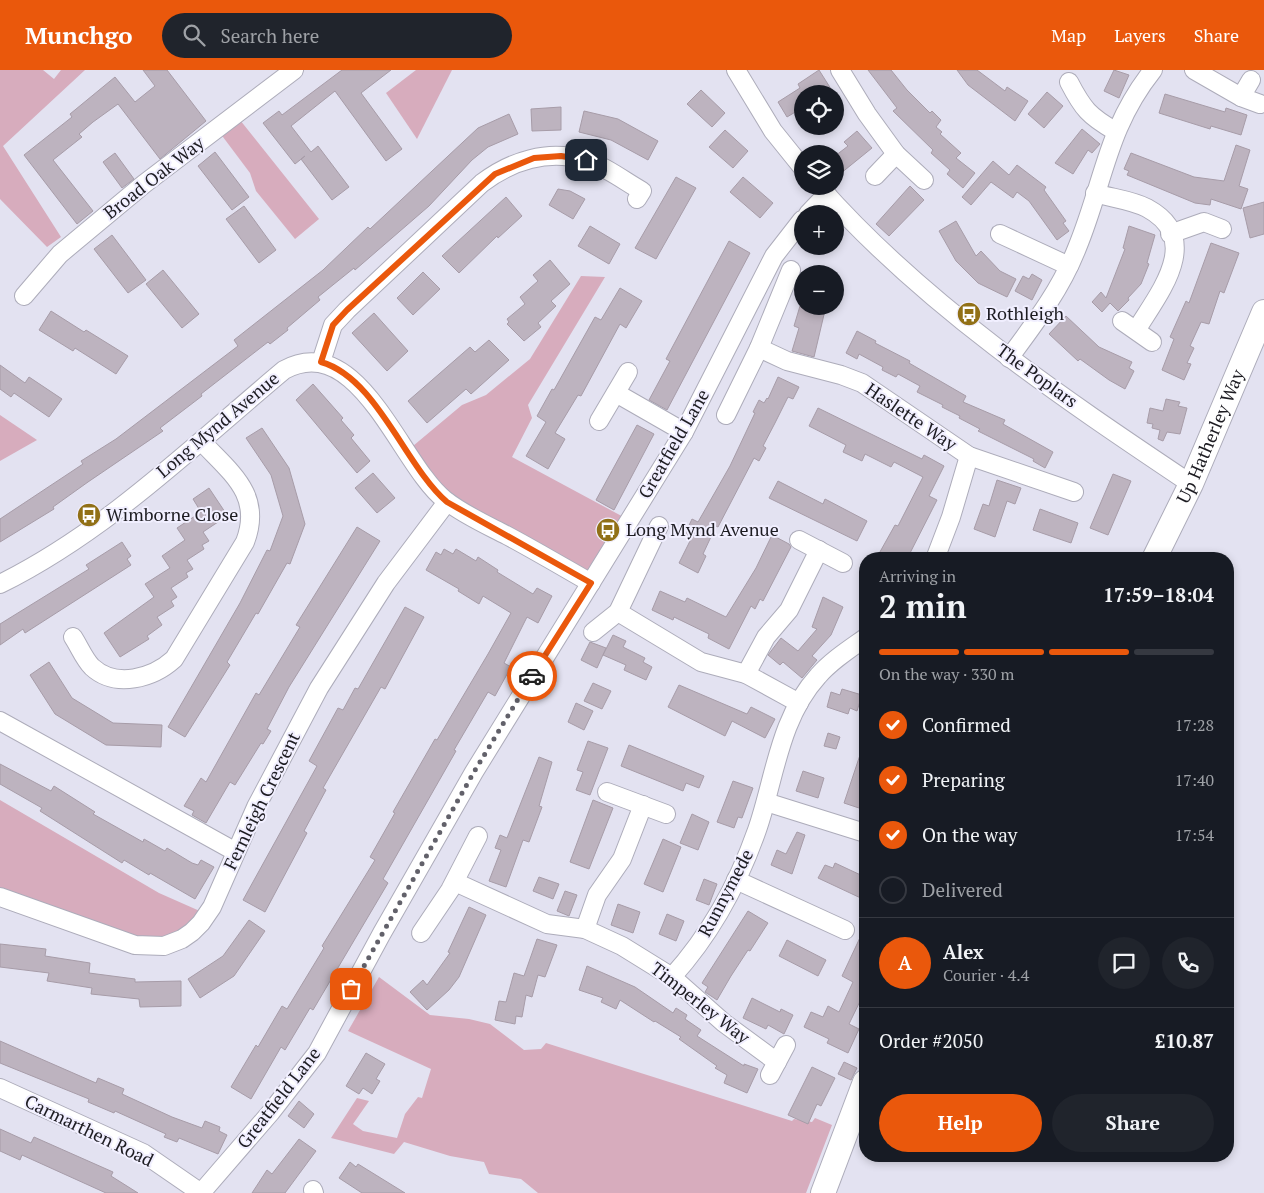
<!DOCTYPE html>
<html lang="en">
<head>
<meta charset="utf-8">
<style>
	:root { --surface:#171b24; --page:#20242c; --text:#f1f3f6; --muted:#9ea1a6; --line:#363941; --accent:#ea580c }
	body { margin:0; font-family:"PT Serif",serif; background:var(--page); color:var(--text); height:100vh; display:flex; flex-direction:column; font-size:19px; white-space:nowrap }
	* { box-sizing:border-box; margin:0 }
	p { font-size:16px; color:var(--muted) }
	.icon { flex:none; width:28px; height:28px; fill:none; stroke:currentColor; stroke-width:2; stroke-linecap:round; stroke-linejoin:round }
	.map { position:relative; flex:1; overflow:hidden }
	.panel { position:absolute; left:859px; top:482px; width:375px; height:610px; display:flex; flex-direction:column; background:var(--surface); border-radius:20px; box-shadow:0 2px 8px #0003 }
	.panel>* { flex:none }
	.fabs { position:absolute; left:794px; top:15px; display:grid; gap:10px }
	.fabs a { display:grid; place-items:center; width:50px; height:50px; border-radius:50%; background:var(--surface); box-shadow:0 2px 8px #0003; font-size:25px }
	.pin { position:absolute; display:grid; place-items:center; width:42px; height:42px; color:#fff; margin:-21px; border-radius:10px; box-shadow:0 2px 8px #0006 }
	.courier { position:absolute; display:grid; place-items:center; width:50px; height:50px; margin:-25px; border:4px solid #ea580c; border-radius:50%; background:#fff; color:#222; box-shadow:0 1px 6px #0007 }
	.head em { font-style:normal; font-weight:700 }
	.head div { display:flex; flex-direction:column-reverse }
	.head { display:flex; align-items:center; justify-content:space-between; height:85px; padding:0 20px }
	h1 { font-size:32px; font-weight:700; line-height:38px }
	.bar { display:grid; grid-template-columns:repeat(4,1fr); gap:8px 5px; align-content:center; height:60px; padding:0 20px }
	.bar i { height:6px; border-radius:4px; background:var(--line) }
	.bar .active { background:var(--accent) }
	.bar p { grid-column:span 4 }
	.line { display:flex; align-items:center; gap:12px; padding:0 20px; border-top:1px solid var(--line) }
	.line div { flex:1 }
	.round { display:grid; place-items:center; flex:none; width:52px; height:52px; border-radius:26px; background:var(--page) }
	ol { padding:0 20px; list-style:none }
	li { display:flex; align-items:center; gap:15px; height:55px }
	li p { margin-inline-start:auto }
	li .icon { padding:5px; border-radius:50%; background:var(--accent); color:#fff; stroke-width:4 }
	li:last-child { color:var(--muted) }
	li i { width:28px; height:28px; border:2px solid var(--line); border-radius:50% }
	.button { display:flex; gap:10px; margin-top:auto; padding:10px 20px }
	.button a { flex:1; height:58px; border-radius:30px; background:var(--accent); color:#fff; font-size:20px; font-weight:700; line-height:58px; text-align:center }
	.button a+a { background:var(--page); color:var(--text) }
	header { display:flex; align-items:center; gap:30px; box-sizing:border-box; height:70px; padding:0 25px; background:var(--accent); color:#fff }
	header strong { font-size:24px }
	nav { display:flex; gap:28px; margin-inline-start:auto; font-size:18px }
	.search { width:350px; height:45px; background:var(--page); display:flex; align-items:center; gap:12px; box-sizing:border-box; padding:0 18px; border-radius:28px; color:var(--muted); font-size:19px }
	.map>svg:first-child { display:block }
</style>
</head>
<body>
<header>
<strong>Munchgo</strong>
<div class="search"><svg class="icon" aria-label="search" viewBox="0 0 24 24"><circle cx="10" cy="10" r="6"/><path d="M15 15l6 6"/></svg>Search here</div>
<nav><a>Map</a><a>Layers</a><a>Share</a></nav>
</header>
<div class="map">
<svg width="1264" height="1123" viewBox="0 0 1264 1123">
	<rect width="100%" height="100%" fill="#e3e2f1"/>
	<g fill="#d7acbd">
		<polygon points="0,0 43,0 54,9 61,0 85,0 3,76 61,167 47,177 0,129"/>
		<polygon points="416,0 452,0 417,69 386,23"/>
		<polygon points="236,45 319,149 295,169 256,121 250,103 217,59"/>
		<polygon points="581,206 605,207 528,335 532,348 512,387 629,450 591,513 475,449 407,381 462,335 486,325 530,289"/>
		<polygon points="0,345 37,370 0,391"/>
		<polygon points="0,730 159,823 202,842 164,876 0,827"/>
		<polygon points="379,907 430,945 469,949 490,954 524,980 541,979 546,973 792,1051 794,1049 812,1052 815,1048 832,1055 806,1123 538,1123 521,1109 489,1104 484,1092 450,1086 404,1072 394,1084 331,1068 357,1028 369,1031 353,1054 363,1061 397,1068 405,1044 418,1027 422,1028 431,999 348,961"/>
	</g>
	<g fill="#bdb3bf" stroke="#a79ca8">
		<polygon points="143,0 167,0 206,51 160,89 118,34 93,52 79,64 82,67 53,90 93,141 77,154 24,85 72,47 70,44 115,7 135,32 155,16"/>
		<polygon points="342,0 391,0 361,23 402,79 386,91 335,21 291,56 311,82 318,76 349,117 332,130 301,89 305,86 295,94 263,53 279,41 282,45"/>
		<polygon points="819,0 831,19 824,24 804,24 802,22 802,38 787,47 778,32 800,18 798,14"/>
		<polygon points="868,0 891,0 907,20 930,43 932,41 941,50 936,57 942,62 940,64 961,83 956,88 975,103 963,118 947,104 950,100 931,83 933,80 893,41 897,38"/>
		<polygon points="957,0 977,0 1005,21 1007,17 1028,31 1015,51 968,15"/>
		<polygon points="1114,0 1129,5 1119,28 1104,21"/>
		<polygon points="701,20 725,43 712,57 687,34"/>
		<polygon points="1047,22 1063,36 1044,58 1028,44"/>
		<polygon points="1165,24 1225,42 1226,38 1247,45 1241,65 1211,56 1210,59 1159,43"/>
		<polygon points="561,37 561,60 532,61 531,39"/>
		<polygon points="584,41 618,49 658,71 648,90 611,70 579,62"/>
		<polygon points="509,44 518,64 488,77 472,90 429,136 355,200 354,198 318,227 320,230 287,258 288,260 270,274 268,272 201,324 202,326 160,358 163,361 88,412 53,437 54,439 0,472 0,449 83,394 81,391 116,369 238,276 234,270 323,200 368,157 370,159 478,58"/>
		<polygon points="1082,59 1100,74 1092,83 1088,80 1073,104 1055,93"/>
		<polygon points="725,60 748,81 733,98 709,77"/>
		<polygon points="857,61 872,78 835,108 835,86 848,76 844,72"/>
		<polygon points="1236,75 1250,80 1239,116 1248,119 1241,139 1211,129 1210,135 1195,133 1127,105 1129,101 1124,99 1131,83 1194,107 1224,111"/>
		<polygon points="215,82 249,127 232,140 198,96"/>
		<polygon points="115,83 134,109 122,118 103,92"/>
		<polygon points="993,91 1009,105 1017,95 1046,117 1044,120 1066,151 1063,153 1069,161 1057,170 1029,131 1017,122 1013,128 991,112 971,135 962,127"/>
		<polygon points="676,107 696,118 656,189 635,178"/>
		<polygon points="743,107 773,133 760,148 730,122"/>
		<polygon points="910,116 924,130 889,166 876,154"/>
		<polygon points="558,119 570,121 585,129 573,149 549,135"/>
		<polygon points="506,127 522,146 498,168 497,166 459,203 442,186"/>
		<polygon points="1264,132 1264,164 1250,168 1243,138"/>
		<polygon points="244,136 276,180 259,193 226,149"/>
		<polygon points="956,151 976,186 981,181 1000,201 1016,209 1007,227 978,213 956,191 939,161"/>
		<polygon points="590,156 620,174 609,194 578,176"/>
		<polygon points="1129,156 1155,165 1147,193 1149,194 1141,214 1128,228 1129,230 1118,241 1110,233 1102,242 1092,232 1101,222 1106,228 1125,179 1123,178"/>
		<polygon points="112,165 146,210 128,223 94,179"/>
		<polygon points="729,171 750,183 667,340 649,330 670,291 666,289"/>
		<polygon points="1211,173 1239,183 1224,223 1220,221 1209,254 1201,252 1190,276 1194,278 1187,293 1191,294 1184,310 1162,300 1174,269 1170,267 1186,231 1189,233"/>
		<polygon points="550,190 570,214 551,231 556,236 538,253 541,257 524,271 507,254 509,252 507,249 525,234 520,227 538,211 533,205"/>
		<polygon points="163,200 199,244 182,258 146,214"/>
		<polygon points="423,202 440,219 413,245 397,228"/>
		<polygon points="1032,204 1042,210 1032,230 1015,221 1023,206 1029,209"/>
		<polygon points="620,218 642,231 626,258 620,254 581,326 578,325 555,363 565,369 548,399 526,386 546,352 537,346 552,319 554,320 595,247 601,250"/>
		<polygon points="800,236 826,236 814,287 792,281 799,258 794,256"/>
		<polygon points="51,241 84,262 86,260 128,286 116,304 75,278 73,281 39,260"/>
		<polygon points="374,243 408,281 387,301 352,263"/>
		<polygon points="1066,246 1099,277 1132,292 1129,298 1134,301 1125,319 1109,310 1080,289 1078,291 1049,264"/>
		<polygon points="857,261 876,271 875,273 910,291 909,293 966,326 963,332 1005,350 1003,354 1053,382 1045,398 1033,391 1034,389 978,361 980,359 959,348 960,346 942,337 943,335 917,322 920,316 898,304 896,307 882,300 883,297 859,284 857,289 846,283"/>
		<polygon points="489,270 509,290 471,324 466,319 427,353 408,331 470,277 475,282"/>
		<polygon points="0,295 25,313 29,307 62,329 49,347 14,323 11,327 0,319"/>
		<polygon points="778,307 799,317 793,329 788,327 775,353 763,376 766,378 759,391 754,388 718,457 716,456 703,484 706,486 698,503 679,493 691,469 684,466 692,449 698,452 730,396 755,343 753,342 759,330 764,333 767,328 768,329"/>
		<polygon points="313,314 343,348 341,350 354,365 351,368 370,391 357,403 296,330"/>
		<polygon points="1166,329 1180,332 1178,336 1187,338 1180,364 1167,362 1163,371 1158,369 1160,360 1152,358 1153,354 1147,353 1150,338 1163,341"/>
		<polygon points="818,338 922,389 924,385 944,396 929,426 937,430 907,489 876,489 895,455 898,456 923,407 894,392 891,397 865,384 862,391 843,382 846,375 809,356"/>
		<polygon points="637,355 654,364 614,440 596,430"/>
		<polygon points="262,358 289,398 305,454 290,494 287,493 258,544 256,543 227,592 230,595 185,667 168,657 240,533 267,480 270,481 283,446 271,405 246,368"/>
		<polygon points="373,403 395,428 377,443 355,418"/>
		<polygon points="1113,404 1131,411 1108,465 1090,458"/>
		<polygon points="997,410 1021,418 1015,434 1007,431 995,467 974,459 983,434 989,436"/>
		<polygon points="778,411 823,434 825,429 867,451 857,471 769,428"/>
		<polygon points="209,418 225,442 218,446 221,450 203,462 209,471 202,475 204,479 187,490 193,499 186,503 188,507 171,518 177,527 171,531 174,536 157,547 162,555 147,566 149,569 120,587 104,563 154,527 145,514 170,498 162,486 185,470 177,458 201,442 193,429"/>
		<polygon points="1040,439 1078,453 1071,473 1033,460"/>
		<polygon points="357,457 380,471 289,617 267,659 271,661 263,674 261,673 235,715 230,712 206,753 192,745 194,741 184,736 201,708 206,712 256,623 259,625 300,557 296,555"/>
		<polygon points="772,465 789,474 791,477 763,531 760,529 755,539 751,536 729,579 708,568 709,564 674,547 673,550 652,540 660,521 685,532 687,528 726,547 756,498"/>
		<polygon points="122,472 131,486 127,489 131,495 25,563 23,559 0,575 0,554 89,499 86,495"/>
		<polygon points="444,479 453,484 456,479 476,491 478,487 498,500 497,502 533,524 537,518 552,526 538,553 527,547 504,593 511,597 495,626 488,622 454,680 456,681 383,809 388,813 313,940 310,938 285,980 281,977 251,1029 231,1017 256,975 258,977 282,936 287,939 324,878 322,876 375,790 370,787 395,743 393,742 435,669 437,670 488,584 511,543 483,526 479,534 458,521 459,519 426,500 436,482 441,485"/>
		<polygon points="823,527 843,537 831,565 812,586 817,590 802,608 783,592 780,595 768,585 781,568 798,581 817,559 812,557"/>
		<polygon points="405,537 424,547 385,619 381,617 323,718 326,720 304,761 307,763 265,842 243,830 317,696 309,691 338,638 343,640 355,618 358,619"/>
		<polygon points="613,565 626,571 623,577 645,588 643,592 652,597 646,610 624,600 626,595 603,585"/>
		<polygon points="590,572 606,578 597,598 581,590"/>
		<polygon points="49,592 72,628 113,653 162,655 161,677 106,675 55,644 30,605"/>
		<polygon points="593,613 611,621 602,639 584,631"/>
		<polygon points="679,615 747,644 751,637 775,649 765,668 732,651 725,666 668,637"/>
		<polygon points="842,619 862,625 857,641 850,638 848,644 827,637 831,622 840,625"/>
		<polygon points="576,633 593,641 584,660 568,652"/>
		<polygon points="828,663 840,667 836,679 824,676"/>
		<polygon points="588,671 608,678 590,725 576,720 583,702 577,700"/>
		<polygon points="629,675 704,706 699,718 686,713 683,721 621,696"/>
		<polygon points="863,676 865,677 865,740 844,733"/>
		<polygon points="539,687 552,692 539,736 542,737 529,772 523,770 506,817 489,811 501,780 495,778 500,765 507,768"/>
		<polygon points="0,694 51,721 54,716 95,742 93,744 143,772 144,769 165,781 167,778 192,793 198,795 201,790 214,797 195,829 150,803 149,805 124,790 122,793 40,741 42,738 0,714"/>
		<polygon points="803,701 824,708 818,728 796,721"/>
		<polygon points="733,711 753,718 742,748 738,747 734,758 717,752"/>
		<polygon points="593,730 613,738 589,799 570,792"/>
		<polygon points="692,744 709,752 698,780 680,773"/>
		<polygon points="797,762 805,765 792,804 771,795 777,780 786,784"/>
		<polygon points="663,769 681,777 663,822 644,814"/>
		<polygon points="835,793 865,807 865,830 818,808 825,795 833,798"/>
		<polygon points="539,807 559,814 553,829 533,821"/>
		<polygon points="704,809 717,814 709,835 696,830"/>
		<polygon points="565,821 577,825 569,846 557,841"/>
		<polygon points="618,834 640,842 633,863 611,855"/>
		<polygon points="469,837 486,845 459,907 449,920 427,940 410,922 423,910 427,915 450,883 448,882"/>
		<polygon points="748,841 768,853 750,881 748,880 731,906 717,930 705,922 708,917 702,913"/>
		<polygon points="667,844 684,851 676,871 659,864"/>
		<polygon points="249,850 265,861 234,906 200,928 188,909 223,886"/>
		<polygon points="865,857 865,921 849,954 859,959 848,983 827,973 829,969 804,957 811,942 823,947 828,936 839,942 853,912 842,906"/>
		<polygon points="537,869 557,875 545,907 538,905 532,927 526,925 522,947 516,946 515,954 495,950 499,931 506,932 514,903 524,906"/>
		<polygon points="787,870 826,890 818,906 779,886"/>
		<polygon points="0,874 46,879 45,886 90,893 89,903 135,909 135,912 181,911 181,936 140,937 139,929 91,924 92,918 47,911 49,903 0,897"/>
		<polygon points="587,896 635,917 673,943 676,938 687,945 685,949 701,960 697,966 744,996 744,994 758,999 747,1023 724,1013 727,1005 715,998 717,996 679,969 681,967 655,951 654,952 620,930 616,939 601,932 603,928 579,920"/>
		<polygon points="752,928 780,942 781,939 793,945 784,964 768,955 766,959 743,948"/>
		<polygon points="0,971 96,1013 98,1008 124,1019 122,1024 172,1047 202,1058 205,1051 220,1057 219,1061 227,1065 218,1084 179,1068 177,1072 164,1067 166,1064 115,1041 114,1043 88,1032 89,1029 0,993"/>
		<polygon points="366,983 385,994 376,1009 380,1011 372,1024 363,1018 359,1024 346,1016"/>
		<polygon points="844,992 857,998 851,1010 838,1004"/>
		<polygon points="812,997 835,1008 821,1036 817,1034 808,1054 788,1045"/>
		<polygon points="299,1031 314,1044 304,1058 288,1046"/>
		<polygon points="0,1059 31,1073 34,1067 113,1102 111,1106 138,1123 106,1123 22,1085 20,1090 0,1081"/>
		<polygon points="299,1069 316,1081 285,1123 252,1123 267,1100 272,1104"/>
		<polygon points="350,1092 356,1097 358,1094 405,1123 362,1123 339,1108"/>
	</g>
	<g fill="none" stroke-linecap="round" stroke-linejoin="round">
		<g stroke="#adacba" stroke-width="20">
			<g id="street">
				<polyline points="736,0 773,61 802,97"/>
				<polyline points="840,0 867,44 896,84 924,110"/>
				<polyline points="1194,0 1241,27 1260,34"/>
				<path d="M 1069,12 C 1083,39 1089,46 1115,61"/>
				<polyline points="1241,27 1251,10"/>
				<polyline points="875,106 896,84"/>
				<path d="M 819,116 C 923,234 1061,327 1191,414"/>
				<path d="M 1095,123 C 1111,128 1132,130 1147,138 C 1204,169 1159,223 1137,259"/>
				<polyline points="808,144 827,124"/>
				<polyline points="1000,164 1069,196"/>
				<polyline points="1170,164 1204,152 1222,159"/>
				<polyline points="24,226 60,184 144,114 294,0"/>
				<polyline points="1122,251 1152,272"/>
				<polyline points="759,278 787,291 841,305 862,313 969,386 1074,422"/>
				<path d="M 1009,288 C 1035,253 1061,219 1077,178 C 1104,113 1106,59 1153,0"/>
				<path d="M 321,292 L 333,255 L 347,240 L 482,113 C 511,91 548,79 584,90 C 604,95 624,111 642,121 L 637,129"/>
				<polyline points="616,323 684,362"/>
				<polyline points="726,345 759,278 791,200"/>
				<polyline points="599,351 628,302"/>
				<polyline points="799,470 843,493"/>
				<polyline points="935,489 951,447 969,386"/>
				<path d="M 0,514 C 107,461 193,376 284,300 C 359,259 400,395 445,430 C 464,445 487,455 508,466 C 536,481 563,497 591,513"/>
				<polyline points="618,542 701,592 746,604 799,633"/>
				<polyline points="593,562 618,542 659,456"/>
				<path d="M 73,567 C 79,576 84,589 92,597 C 116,619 153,608 174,589 L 245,472 C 263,425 231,403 202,372"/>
				<polyline points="746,604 766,567 789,540 819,480"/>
				<polyline points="0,651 236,782"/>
				<polyline points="607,722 666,744"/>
				<polyline points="766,732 865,763"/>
				<polyline points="736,810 845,860"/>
				<polyline points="455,812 547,854 585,859 622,876 672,907 724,953 777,992"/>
				<polyline points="0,827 135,875 164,876 182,869 192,862 201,853 212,837 256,737 319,618 386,513 447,432"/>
				<polyline points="585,859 597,825 622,789 643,735"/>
				<polyline points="421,863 450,820 478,766"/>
				<path d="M 672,907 C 710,865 738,814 757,760 C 775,708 779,649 818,606 C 831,591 848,580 865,568"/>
				<polyline points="770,1005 786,975"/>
				<polyline points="0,1018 143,1083 201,1123 271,1042 317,983 382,863 474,702 684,362 774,186 802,150"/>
				<polyline points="313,1120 314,1123"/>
			</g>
		</g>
		<g stroke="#adacba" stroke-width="26">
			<g id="secondary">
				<path id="s1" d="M 1154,489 L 1191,414 L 1264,242"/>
				<polyline points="823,1123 865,1012"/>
			</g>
		</g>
		<use href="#street" stroke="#fff" stroke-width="18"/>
		<use href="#secondary" stroke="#fff" stroke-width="24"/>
	</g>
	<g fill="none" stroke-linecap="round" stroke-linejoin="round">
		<polyline stroke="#62616a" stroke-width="5" stroke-dasharray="0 9" points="351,919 474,702 532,606"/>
		<path stroke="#ea580c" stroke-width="6" d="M 532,606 L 591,513 L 447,432 C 405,396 377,308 321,292 L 333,255 L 347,240 L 495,104 L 534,88 L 561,86 L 586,90"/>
	</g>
	<defs>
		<g id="bus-disc" transform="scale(1.25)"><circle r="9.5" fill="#917016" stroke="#f1efff"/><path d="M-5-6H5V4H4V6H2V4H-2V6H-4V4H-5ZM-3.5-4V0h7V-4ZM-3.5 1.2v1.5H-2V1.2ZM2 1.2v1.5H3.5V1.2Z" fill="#fff"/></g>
	</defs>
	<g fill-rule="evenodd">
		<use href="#bus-disc" x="969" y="244"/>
		<use href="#bus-disc" x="89" y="445"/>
		<use href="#bus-disc" x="608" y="460"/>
	</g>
	<g text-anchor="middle" stroke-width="4" stroke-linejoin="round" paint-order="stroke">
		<g font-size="18" fill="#1d1c22" stroke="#f1efff">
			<text transform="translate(154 108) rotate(-38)" y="6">Broad Oak Way</text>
			<text transform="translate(1037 306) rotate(36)" y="6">The Poplars</text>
			<text transform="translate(911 347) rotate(34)" y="6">Haslette Way</text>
			<text transform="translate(218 355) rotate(-40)" y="6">Long Mynd Avenue</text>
			<text dy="6" stroke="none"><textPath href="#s1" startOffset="135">Up Hatherley Way</textPath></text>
			<text transform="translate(674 374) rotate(-60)" y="6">Greatfield Lane</text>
			<text transform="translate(262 731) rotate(-64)" y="6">Fernleigh Crescent</text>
			<text transform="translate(726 823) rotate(-62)" y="6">Runnymede</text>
			<text transform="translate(700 933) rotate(38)" y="6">Timperley Way</text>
			<text transform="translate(279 1028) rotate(-52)" y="6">Greatfield Lane</text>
			<text transform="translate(89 1061) rotate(26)" y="6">Carmarthen Road</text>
		</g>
		<g font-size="18" fill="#1d1c22" stroke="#f1efff" text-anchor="start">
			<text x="986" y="250">Rothleigh</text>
			<text x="106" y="451">Wimborne Close</text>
			<text x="626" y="466">Long Mynd Avenue</text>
		</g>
	</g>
</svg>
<div class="fabs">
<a><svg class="icon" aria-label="locate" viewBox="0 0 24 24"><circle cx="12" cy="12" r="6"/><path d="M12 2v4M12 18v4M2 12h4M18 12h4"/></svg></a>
<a><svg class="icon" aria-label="layers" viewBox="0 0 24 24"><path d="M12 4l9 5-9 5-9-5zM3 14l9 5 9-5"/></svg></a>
<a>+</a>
<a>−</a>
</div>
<div class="pin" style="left:351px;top:919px;background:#ea580c"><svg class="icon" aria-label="bag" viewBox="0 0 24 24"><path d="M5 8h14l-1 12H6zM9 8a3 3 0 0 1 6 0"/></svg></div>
<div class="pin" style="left:586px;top:90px;background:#1f2937"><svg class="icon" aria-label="home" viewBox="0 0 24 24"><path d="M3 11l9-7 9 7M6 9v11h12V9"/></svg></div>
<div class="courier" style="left:532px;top:606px"><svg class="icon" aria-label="car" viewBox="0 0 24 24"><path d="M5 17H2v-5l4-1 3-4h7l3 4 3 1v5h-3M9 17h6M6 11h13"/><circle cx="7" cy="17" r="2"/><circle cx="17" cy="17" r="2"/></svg></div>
<section class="panel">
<div class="head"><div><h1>2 min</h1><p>Arriving in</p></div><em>17:59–18:04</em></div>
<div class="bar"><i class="active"></i><i class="active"></i><i class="active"></i><i></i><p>On the way · 330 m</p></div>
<ol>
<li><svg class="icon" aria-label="check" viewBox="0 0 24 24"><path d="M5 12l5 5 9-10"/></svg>Confirmed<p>17:28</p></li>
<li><svg class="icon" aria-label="check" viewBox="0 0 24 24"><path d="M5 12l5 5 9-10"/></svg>Preparing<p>17:40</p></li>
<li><svg class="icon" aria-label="check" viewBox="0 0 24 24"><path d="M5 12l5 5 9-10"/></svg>On the way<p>17:54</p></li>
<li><i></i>Delivered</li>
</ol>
<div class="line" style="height:90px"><b class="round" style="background:var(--accent);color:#fff">A</b><div><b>Alex</b><p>Courier · 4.4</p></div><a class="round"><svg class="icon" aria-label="chat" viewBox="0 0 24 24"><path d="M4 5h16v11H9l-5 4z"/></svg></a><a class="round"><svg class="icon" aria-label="phone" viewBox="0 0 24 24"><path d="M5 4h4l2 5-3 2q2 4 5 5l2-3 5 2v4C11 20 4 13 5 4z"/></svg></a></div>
<div class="line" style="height:65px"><div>Order #2050</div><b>£10.87</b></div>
<div class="button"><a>Help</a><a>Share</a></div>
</section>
</div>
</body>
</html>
